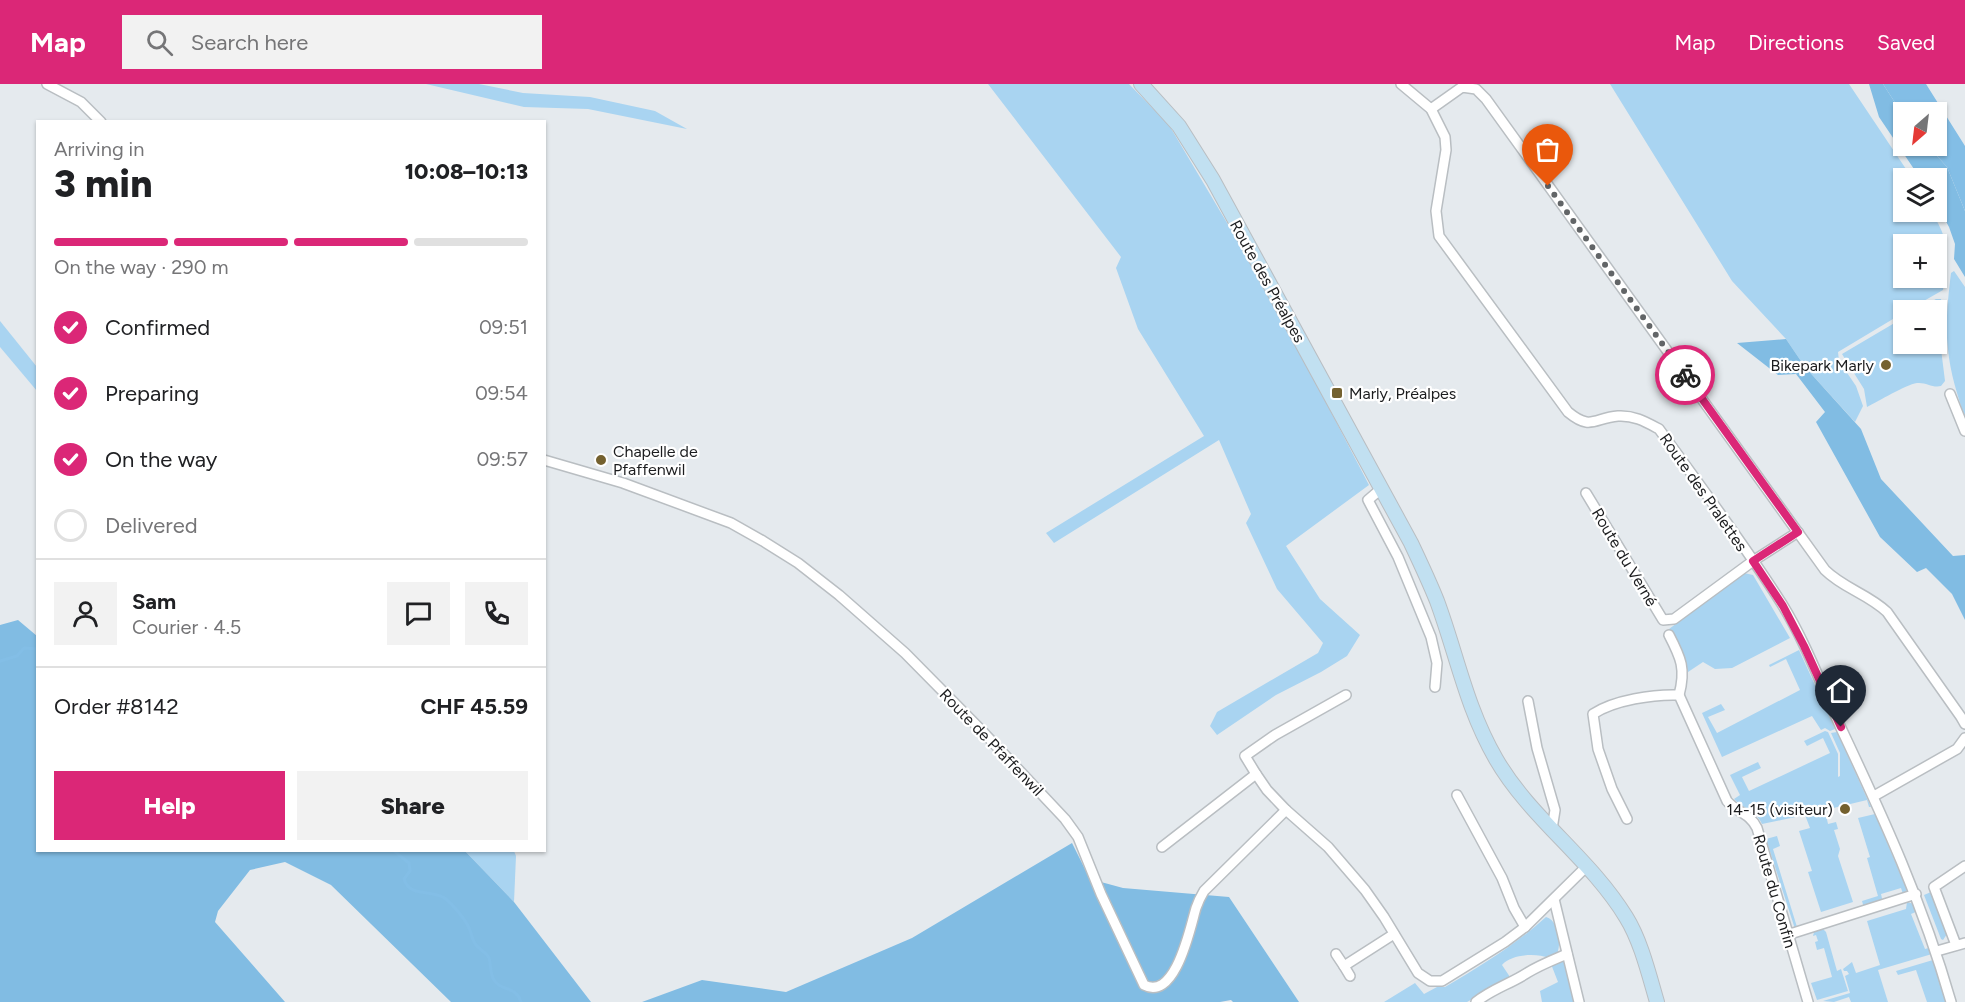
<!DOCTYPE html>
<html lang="en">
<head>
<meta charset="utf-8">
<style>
	:root { --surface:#fff; --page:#f2f2f2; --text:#202124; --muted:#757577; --line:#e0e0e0; --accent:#db2777 }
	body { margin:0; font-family:Figtree,sans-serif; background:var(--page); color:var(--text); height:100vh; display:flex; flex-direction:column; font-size:22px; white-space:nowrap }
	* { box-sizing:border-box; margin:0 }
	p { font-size:20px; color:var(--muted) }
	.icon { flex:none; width:33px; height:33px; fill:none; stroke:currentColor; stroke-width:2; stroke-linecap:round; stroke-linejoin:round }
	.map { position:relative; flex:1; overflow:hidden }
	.details { position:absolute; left:36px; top:36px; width:510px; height:732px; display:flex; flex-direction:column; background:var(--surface); border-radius:0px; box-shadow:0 2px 4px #0004 }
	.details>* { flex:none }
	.needle { width:39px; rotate:208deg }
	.controls { position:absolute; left:1893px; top:18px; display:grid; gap:12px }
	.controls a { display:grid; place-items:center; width:54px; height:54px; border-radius:0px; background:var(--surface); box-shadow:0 2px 4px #0004; font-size:30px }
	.pin { position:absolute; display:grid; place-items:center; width:51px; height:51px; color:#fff; margin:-62px -26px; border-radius:50% 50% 50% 0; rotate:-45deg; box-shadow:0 0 6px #0007 }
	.pin .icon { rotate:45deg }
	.courier { position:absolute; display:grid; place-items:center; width:60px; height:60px; margin:-30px; border:4px solid #db2777; border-radius:50%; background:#fff; color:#222; box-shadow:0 2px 8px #0007 }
	.overview em { font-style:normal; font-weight:800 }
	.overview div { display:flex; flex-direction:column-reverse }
	.overview { display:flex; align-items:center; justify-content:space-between; height:102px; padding:0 18px }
	h1 { font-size:39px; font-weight:800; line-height:45px }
	.bar { display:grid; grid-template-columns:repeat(4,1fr); gap:9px 6px; align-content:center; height:72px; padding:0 18px }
	.bar i { height:8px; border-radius:4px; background:var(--line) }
	.bar .active { background:var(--accent) }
	.bar p { grid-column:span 4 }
	.line { display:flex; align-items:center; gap:15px; padding:0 18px; border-top:2px solid var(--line) }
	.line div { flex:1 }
	.round { display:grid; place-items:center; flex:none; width:63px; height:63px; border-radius:0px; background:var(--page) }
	ol { padding:0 18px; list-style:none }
	li { display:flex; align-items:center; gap:18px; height:66px }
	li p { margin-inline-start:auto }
	li .icon { padding:6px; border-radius:50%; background:var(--accent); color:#fff; stroke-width:4 }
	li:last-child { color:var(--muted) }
	li i { width:33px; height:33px; border:3px solid var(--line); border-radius:50% }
	.button { display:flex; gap:12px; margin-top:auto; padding:12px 18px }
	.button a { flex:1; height:69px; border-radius:0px; background:var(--accent); color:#fff; font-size:24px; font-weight:800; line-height:69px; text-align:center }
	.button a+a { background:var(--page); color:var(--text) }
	header { display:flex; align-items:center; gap:36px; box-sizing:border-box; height:84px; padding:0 30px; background:var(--accent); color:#fff }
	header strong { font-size:28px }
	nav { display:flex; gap:33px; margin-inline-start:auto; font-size:21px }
	.search { width:420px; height:54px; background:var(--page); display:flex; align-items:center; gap:15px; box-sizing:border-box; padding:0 21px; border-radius:0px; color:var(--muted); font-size:22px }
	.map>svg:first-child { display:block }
</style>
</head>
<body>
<header>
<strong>Map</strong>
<div class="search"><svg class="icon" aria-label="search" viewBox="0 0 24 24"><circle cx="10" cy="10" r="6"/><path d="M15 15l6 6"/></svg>Search here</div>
<nav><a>Map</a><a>Directions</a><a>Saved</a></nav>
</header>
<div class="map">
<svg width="1965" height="918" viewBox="0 0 1965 918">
	<rect width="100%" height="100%" fill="#e5eaee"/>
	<g fill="#a9d4f1" fill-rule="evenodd">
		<polygon points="426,0 479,0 523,9 590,13 655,27 687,45 588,25 524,23"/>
		<polygon points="988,0 1129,0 1169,41 1271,213 1369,401 1286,462 1320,515 1360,551 1347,572 1321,588 1276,611 1217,651 1210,642 1217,628 1318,569 1323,559 1277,505 1246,439 1251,430 1219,356 1054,459 1046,449 1204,352 1138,245 1116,184 1121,173"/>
		<path d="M 1610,0 L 1849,0 L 1908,88 L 1910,94 L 1904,94 L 1904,128 L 1932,128 C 1951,161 1948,169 1943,206 L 1908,226 L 1904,226 L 1903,229 L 1838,268 L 1839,277 L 1856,302 L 1863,322 L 1855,338 L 1805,283 L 1786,255 L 1732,197 ZM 1904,160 L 1936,160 L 1936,194 L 1904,194 Z"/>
		<path d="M 1954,187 L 1965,203 L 1965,335 C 1958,312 1950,289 1948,265 C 1945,240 1948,214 1951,189 Z"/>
		<path d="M 1936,215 L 1941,215 L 1942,220 L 1941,265 L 1945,297 L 1941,302 C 1932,304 1926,298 1917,299 C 1905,301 1879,317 1867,323 L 1864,305 L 1842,270 L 1903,234 L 1904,260 L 1936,260 L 1936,226 L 1916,226 Z"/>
		<polygon points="0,237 37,283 37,307 0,263"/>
		<polygon points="1744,489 1753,491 1790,554 1732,584 1715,585 1703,578 1688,588 1684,574 1669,545"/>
		<polygon points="1799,566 1835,645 1830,647 1825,644 1821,646 1812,632 1722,673 1702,629 1721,620 1725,626 1708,633 1717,649 1800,606 1786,575 1770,583 1769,581"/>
		<path d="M 1825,647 L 1828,648 L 1838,670 L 1838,693 L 1840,692 L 1840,669 L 1831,649 L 1837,648 L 1871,723 L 1869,723 L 1867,716 L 1825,726 L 1828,740 L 1836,738 L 1838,745 L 1834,746 L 1840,765 L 1838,772 L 1853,818 L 1821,828 L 1808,788 L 1812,787 L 1799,747 L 1810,744 L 1805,731 L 1762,740 C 1755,725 1744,726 1734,715 L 1740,711 L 1730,691 L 1758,678 L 1761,684 L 1742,693 L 1749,707 L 1830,669 L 1823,654 L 1807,662 L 1804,657 Z"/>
		<polygon points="1875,730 1907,806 1903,810 1901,804 1881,810 1883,819 1864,824 1862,817 1878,812 1867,774 1870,773 1858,734"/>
		<polygon points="1777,752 1780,762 1773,765 1797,843 1795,845 1766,755"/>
		<polygon points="465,767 514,767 516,772 514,818"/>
		<polygon points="1931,808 1947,850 1943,856 1941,855 1924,811"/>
		<polygon points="1907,818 1914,820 1918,827 1911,830 1925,865 1932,863 1932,870 1878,886 1888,918 1851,918 1849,913 1834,918 1823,917 1850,909 1845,892 1849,890 1847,887 1844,887 1843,885 1852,878 1856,889 1880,881 1867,837 1906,825"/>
		<path d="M 1546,833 C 1558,836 1562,858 1557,870 L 1549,874 C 1536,869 1512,870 1502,881 L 1510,893 L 1467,918 L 1384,918 L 1415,899 L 1424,910 L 1437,903 L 1445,903 C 1481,882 1515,861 1546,833 Z"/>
		<polygon points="1822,844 1826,848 1837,887 1841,885 1848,907 1817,916 1811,899 1832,893 1824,864 1817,866 1815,858 1818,857 1816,851 1813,852 1814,848"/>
		<polygon points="1560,876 1564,876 1577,918 1542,918 1540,907 1558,898 1551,880"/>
		<polygon points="1933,876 1948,918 1927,918 1916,886 1898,891 1896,887"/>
	</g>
	<g fill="#81bce3">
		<polygon points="1869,0 1883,0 1903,31 1904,62 1928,62 1947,83 1965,127 1965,193 1954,175 1955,160 1949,143 1937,121 1936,94 1920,94 1879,33"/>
		<polygon points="1786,255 1805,283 1861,345 1881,395 1953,472 1965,471 1965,536 1952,510 1926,484 1917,488 1880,453 1816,338 1825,328 1796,290 1778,291 1737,259"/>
		<polygon points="18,536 37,552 38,766 465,767 514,818 591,918 451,918 331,801 285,778 250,786 218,827 215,838 285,918 0,918 0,541"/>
		<polygon points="1072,759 1090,795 1123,804 1229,813 1299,918 1233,918 1231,916 1220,918 642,918 702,896 786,908 912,854"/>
	</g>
	<polygon fill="#83bee6" points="1883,0 1926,0 1965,62 1965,127 1947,83 1928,62 1936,62 1936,28 1904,28 1903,31"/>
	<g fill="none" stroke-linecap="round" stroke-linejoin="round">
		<g stroke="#83bee6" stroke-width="3">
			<polyline points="0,577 17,572 24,564 38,565"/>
			<path d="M 393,766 L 409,779 L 410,787 L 404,795 C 410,815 433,804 446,815 C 454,822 465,835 469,844 C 472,850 472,856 476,861 C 480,866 486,868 489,874 C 491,881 490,890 494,896 C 501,908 516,901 521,918"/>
		</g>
		<g stroke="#b9bec2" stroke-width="12">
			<g id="minor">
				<polyline points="47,0 81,18 101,38"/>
				<path d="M 1401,0 L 1431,25 L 1445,53 L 1446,66 L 1436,127 L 1439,152 L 1568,328 C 1591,347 1594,334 1618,332 C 1634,331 1646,338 1659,345 C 1701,403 1744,460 1782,520 C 1806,559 1822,603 1841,644 C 1884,735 1923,820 1951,918"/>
				<path d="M 1431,25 L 1462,3 L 1476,5 L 1486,15 L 1825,486 C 1843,504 1868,510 1887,528 L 1961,633 L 1965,640"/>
				<polyline points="1950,310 1965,347"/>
				<path d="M 544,376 L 623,399 L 731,439 L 763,457 L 798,479 L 839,511 L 905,569 L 984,649 L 1065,735 L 1078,753 L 1101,810 L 1144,901 C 1176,918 1191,840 1196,824 C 1198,818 1201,812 1204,807 L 1286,726 L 1328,763 L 1365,806 L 1384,833 L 1418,889 L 1430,897 L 1442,897 L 1505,858 L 1525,843 L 1587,782"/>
				<polyline points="1382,404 1368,416 1398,473 1431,553 1437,579 1435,603"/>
				<polyline points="1586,409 1663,536 1674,535 1753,477 1798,448"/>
				<path d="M 1669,551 C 1681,574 1686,585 1679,611"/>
				<polyline points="1528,617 1537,664 1555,726 1552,745"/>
				<polyline points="1256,690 1245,672 1275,651 1346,611"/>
				<polyline points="1457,711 1502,794 1514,824 1525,843"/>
				<polyline points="1874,712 1957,665 1965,654"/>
				<path d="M 1627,735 L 1612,705 L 1598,665 L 1593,630 C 1614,616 1654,610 1679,611 L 1727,717 C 1737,729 1749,728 1757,744 L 1808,918"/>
				<polyline points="1162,763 1256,690 1267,706 1286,726"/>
				<polyline points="1554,815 1579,918"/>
				<polyline points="1787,851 1916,810"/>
				<polyline points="1956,861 1934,803 1965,782"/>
				<polyline points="1937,867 1965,859"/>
				<polyline points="1336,870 1344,882"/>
				<polyline points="1350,892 1344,882 1394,850"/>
				<path d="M 1476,918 C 1492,905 1510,900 1527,889 C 1540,881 1553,876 1567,870"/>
			</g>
		</g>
		<g stroke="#b9bec2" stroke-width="16">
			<path id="secondary" d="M 1141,0 L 1179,42 L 1213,96 L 1411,459 C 1420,478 1429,497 1437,517 C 1457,571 1466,623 1496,675 C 1530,734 1590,774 1626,833 C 1641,857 1649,891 1657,918"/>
		</g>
		<use href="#minor" stroke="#fff" stroke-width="9"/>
		<use href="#secondary" stroke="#c1e0f1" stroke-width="14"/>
	</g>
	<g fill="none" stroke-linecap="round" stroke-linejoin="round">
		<polyline stroke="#626567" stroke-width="6" stroke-dasharray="0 10.8" points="1548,102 1685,291"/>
		<polyline stroke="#db2777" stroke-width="8" points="1685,291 1798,448 1753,477 1783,522 1804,562 1841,643"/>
	</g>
	<g fill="#74612f" stroke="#fff" stroke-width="2">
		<circle cx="1886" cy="281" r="6"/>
		<rect x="1331" y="303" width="12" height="12" rx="3"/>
		<circle cx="601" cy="376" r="6"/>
		<circle cx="1845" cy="725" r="6"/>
	</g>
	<g text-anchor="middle" stroke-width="4.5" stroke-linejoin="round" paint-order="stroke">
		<g font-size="16" fill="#1c1d1f" stroke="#fff">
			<text transform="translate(1268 197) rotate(61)" y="6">Route des Préalpes</text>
			<text transform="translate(1704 408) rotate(55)" y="6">Route des Pralettes</text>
			<text transform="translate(1625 473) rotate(59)" y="6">Route du Verné</text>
			<text transform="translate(992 658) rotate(46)" y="6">Route de Pfaffenwil</text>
			<text transform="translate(1775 807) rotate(74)" y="6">Route du Confin</text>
		</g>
		<g font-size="16" fill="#1c1d1f" stroke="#fff" text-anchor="end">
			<text x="1874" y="287">Bikepark Marly</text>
			<text x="1349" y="315" text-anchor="start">Marly, Préalpes</text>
			<text x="613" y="373" text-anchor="start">Chapelle de<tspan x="613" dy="18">Pfaffenwil</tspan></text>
			<text x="1833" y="731">14-15 (visiteur)</text>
		</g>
	</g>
</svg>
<div class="controls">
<a><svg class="needle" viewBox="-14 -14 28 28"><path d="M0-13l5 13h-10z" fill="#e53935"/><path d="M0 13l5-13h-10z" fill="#757577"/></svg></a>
<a><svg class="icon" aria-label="layers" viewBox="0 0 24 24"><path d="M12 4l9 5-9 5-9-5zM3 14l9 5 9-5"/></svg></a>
<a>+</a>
<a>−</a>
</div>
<div class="pin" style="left:1548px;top:102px;background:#ea580c"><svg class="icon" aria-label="bag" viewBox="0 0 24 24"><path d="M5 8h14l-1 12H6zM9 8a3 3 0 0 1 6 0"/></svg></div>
<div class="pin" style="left:1841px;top:643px;background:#1f2937"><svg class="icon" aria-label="home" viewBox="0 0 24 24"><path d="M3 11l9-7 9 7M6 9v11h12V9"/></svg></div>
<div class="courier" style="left:1685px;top:291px"><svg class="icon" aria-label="bike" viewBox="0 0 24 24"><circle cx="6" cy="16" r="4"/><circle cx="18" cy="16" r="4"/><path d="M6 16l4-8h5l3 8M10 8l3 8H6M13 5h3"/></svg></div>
<section class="details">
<div class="overview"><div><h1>3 min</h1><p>Arriving in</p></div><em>10:08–10:13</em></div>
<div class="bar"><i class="active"></i><i class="active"></i><i class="active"></i><i></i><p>On the way · 290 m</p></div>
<ol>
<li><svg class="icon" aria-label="check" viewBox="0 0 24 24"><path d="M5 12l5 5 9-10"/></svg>Confirmed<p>09:51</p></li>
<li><svg class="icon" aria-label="check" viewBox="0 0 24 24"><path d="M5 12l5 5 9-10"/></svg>Preparing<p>09:54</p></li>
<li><svg class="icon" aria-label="check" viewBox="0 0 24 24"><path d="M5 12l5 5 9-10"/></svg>On the way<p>09:57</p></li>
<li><i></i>Delivered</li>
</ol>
<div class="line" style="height:108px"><a class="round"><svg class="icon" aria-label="person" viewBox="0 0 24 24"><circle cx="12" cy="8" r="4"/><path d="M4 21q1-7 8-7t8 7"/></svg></a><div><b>Sam</b><p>Courier · 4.5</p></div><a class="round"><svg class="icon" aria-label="chat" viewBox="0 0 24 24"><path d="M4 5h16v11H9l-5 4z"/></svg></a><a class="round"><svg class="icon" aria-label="phone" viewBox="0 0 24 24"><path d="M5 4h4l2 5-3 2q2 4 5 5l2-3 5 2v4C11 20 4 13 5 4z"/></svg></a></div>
<div class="line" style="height:78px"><div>Order #8142</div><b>CHF 45.59</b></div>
<div class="button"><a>Help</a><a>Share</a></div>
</section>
</div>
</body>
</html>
